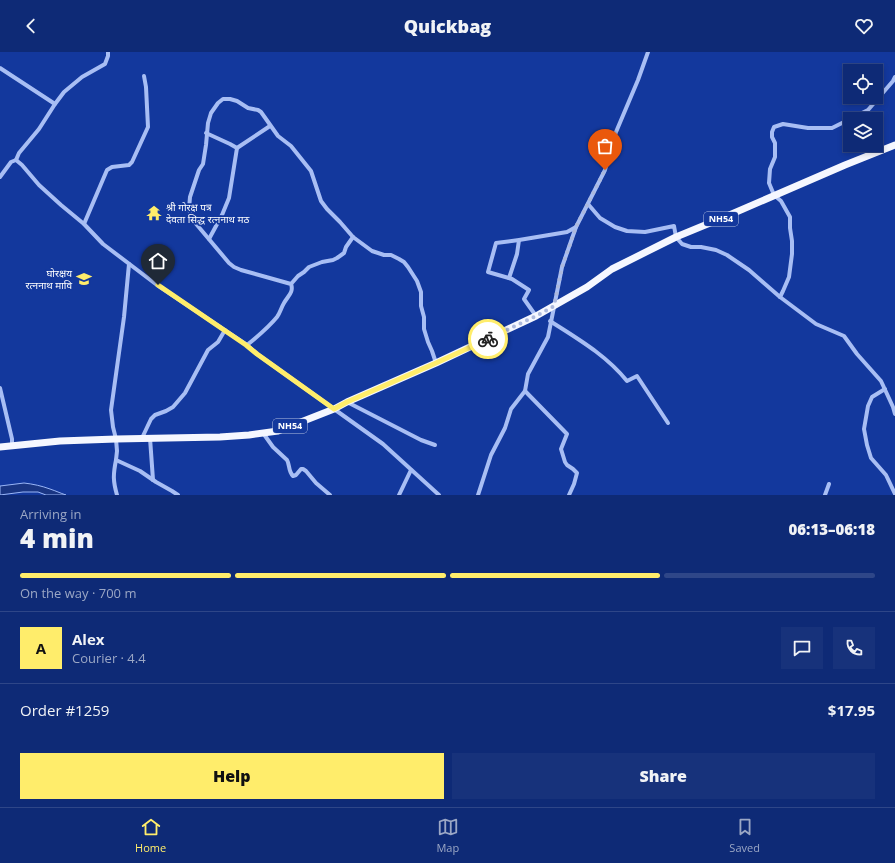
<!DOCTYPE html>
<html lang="en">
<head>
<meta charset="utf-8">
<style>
	:root { --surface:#0e2a76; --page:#17327b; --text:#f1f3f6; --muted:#9ba7c5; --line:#2e4688; --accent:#ffed6b }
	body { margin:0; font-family:"Open Sans","Noto Sans Devanagari",sans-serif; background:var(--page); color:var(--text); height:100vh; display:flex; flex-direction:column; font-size:15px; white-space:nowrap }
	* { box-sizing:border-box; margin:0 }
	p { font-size:13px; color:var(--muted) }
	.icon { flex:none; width:22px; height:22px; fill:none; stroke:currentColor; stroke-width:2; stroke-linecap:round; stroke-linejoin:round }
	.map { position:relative; height:443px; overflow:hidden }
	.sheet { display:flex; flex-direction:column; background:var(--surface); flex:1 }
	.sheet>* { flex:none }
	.fabs { position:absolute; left:843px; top:12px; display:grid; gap:8px }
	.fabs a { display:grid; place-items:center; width:40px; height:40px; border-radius:0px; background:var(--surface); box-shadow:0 2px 6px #0003,0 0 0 1px var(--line); font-size:20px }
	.pin { position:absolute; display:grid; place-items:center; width:34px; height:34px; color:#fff; margin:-41px -17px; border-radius:50% 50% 50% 0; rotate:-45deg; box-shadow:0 0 4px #0007 }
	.pin .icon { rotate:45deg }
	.courier { position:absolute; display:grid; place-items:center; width:40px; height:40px; margin:-20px; border:3px solid #ffed6b; border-radius:50%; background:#fff; color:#222; box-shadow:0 1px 5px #0007 }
	.head em { font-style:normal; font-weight:800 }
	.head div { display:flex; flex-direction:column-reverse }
	.head { display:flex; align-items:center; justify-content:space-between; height:68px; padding:0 20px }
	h1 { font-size:26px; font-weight:800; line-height:30px }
	.bar { display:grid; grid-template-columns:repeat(4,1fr); gap:6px 4px; align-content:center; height:48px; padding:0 20px }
	.bar i { height:5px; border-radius:3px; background:var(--line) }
	.bar .active { background:var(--accent) }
	.bar p { grid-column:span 4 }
	.line { display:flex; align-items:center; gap:10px; padding:0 20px; border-top:1px solid var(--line) }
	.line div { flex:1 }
	.round { display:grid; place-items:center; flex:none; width:42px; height:42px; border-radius:0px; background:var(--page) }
	.primary-button { display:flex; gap:8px; margin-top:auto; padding:8px 20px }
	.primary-button a { flex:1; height:46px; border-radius:0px; background:var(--accent); color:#111; font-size:16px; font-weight:800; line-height:46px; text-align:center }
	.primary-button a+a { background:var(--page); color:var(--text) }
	header { display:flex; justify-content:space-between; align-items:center; height:52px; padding:0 20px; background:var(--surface); font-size:18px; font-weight:800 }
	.tab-bar { display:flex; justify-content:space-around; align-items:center; height:56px; border-top:1px solid var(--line); background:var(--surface); font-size:11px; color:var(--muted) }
	.tab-bar a { display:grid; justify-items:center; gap:2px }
	.tab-bar .active { color:var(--accent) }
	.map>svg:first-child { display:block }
</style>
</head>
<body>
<header><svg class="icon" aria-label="back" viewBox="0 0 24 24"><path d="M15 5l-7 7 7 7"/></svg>Quickbag<svg class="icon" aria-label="heart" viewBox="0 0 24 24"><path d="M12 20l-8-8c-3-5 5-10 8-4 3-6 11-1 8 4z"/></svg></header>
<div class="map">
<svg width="895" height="443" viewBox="0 0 895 443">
	<rect width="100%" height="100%" fill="#13389d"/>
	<path fill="#193583" stroke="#9ab6f7" d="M 24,431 C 33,432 42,434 50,437 C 56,439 60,441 66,443 L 46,443 L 38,440 L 23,440 L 0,443 L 0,434 Z"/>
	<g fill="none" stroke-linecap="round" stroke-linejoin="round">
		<g stroke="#a8bef4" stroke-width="4">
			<polyline points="0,16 55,52"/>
			<polyline points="850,67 868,58 893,29 895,25"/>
			<polyline points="206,81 230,92 237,96 229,146 222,163 209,187"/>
			<polyline points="237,96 270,74"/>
			<polyline points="16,108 19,101 39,77 55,52 64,40 82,25 105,12 108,4 108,0"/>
			<polyline points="0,125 11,110 16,108 22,113 39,133 61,153 84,172 103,192 157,233 247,293 257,302 383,392 439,443"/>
			<polyline points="588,152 600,166 615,175 627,179 645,180 674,174 676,185 682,192 691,195 701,195 716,198 727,203 749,218 780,245 816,272 844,284 857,302 881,329 893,355 895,362"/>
			<polyline points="84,172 107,118 112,115 129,113 132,110 148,75 146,35 144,24"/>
			<polyline points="129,212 124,265 111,358 113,375 116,387 117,399 116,408 140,419 156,430 172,439 178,443"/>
			<polyline points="509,226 517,202 519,188"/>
			<polyline points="291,232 298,224 304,220 309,215 322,210 333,208 337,206 344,201 346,195 353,185"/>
			<polyline points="780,245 783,239 789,225 792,202 792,189 790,176 790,165 781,149 774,143 769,131 770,117 775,105 775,91 772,85 772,80 774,75 783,72 808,76 832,76 850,67"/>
			<polyline points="536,264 524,247 529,238 512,227 488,220 496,191 519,188 567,180 576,175"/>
			<path d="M 550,269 C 578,287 606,303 627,329 L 637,324 L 668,371"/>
			<path d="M 247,293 C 257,285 268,276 277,265 C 280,261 281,256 284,251 C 288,244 294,240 291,232 L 241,218 L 234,215 L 229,211 L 192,167 L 189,157 L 190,145 L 199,118 L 203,112 L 206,93 L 208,71 L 211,61 L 218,51 L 223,47 L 230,47 L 237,49 L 248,56 L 258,58 L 261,60 L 278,84 L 291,94 L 311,119 L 321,149 L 327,157 L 340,170 L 353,185 L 372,199 L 384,203 L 391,203 L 399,207 L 404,210 L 408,215 L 417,229 L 421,240 L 421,254 L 424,265 L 424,277 L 428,290 L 432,299 L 436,311"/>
			<polyline points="0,336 12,387 12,393"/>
			<polyline points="885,337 872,345 868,354 864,377 867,393 871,406 886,423 895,442"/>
			<polyline points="525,339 567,382 561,397 565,410 567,413 573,417 577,421 574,432 569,443"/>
			<polyline points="347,350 421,388 435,393"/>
			<path d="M 263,381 L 273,395 L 287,408 C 290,413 288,419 293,424 L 296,423 L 301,417 L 303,417 L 306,419 L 316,431 L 330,443"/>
			<polyline points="142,386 151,367 155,363 166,359 173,355 185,341 208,298 218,290 225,278"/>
			<polyline points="150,386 153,428"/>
			<path d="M 116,408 C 113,423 113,429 117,443"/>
			<polyline points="399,443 411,418"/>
			<polyline points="478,443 491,403 505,376 511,357 525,339 528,322 548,285 562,215 576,175 605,118 616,80 638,28 648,0"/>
			<polyline points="825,443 829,432"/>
		</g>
		<polyline stroke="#f5f7ff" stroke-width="7" points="0,395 60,389 116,387 220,385 249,383 278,379 334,357 347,350 436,311 536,264 587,235 612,217 676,185 727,164 845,113 895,93"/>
	</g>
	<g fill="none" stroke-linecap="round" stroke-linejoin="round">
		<polyline stroke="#acb9dd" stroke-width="4" stroke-dasharray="0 7.2" points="488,287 536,264 554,254 562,215 576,175 605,118"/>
		<polyline stroke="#ffed6b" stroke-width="5" points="158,233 246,293 257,302 334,357 347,350 436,311 488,287"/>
	</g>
	<defs>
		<g id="temple-bare" transform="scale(1.2)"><path d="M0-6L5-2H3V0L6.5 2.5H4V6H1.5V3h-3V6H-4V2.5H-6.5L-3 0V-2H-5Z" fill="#ffed6b" stroke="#13389d" stroke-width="2.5" paint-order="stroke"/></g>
		<g id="school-bare" transform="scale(1.2)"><path d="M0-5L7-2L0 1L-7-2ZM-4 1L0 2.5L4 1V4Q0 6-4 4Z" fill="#ffed6b" stroke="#13389d" stroke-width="2.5" paint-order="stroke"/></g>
	</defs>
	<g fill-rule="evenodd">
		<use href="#temple-bare" x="154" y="161"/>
		<use href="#school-bare" x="84" y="227"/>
	</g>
	<g text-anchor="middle" stroke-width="3.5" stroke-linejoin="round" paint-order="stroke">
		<g fill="#13389d" stroke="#b8c3e2" stroke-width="1">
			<rect x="704" y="160" width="34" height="14" rx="3"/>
			<rect x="273" y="367" width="34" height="14" rx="3"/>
		</g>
		<g font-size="9" font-weight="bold" fill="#fff">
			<text x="721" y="170">NH54</text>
			<text x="290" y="377">NH54</text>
		</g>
		<g font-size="10" fill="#fff" stroke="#13389d" text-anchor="start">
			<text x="166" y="159">श्री गोरक्ष पत्र<tspan x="166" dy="12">देवता सिद्ध रत्ननाथ मठ</tspan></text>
			<text x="72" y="225" text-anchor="end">घोरक्षय<tspan x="72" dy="12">रत्ननाथ मावि</tspan></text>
		</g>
	</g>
</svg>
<div class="fabs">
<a><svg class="icon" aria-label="locate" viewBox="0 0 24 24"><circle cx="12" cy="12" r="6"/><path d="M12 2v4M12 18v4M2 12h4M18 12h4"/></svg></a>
<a><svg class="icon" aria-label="layers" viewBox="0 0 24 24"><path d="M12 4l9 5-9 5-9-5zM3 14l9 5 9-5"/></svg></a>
</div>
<div class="pin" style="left:605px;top:118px;background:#ea580c"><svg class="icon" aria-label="bag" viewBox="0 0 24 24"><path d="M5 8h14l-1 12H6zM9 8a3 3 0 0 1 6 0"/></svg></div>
<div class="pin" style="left:158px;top:233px;background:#1f2937"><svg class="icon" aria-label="home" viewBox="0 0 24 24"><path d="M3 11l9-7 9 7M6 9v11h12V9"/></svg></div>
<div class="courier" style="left:488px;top:287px"><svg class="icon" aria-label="bike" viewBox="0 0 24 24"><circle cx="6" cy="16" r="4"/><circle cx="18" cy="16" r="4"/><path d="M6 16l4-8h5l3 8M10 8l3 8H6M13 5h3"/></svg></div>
</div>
<section class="sheet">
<div class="head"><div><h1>4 min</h1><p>Arriving in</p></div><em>06:13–06:18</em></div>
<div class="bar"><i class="active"></i><i class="active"></i><i class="active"></i><i></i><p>On the way · 700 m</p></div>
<div class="line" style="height:72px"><b class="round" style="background:var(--accent);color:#111">A</b><div><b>Alex</b><p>Courier · 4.4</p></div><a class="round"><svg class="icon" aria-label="chat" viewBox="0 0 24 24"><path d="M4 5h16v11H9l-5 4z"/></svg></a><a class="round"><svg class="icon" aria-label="phone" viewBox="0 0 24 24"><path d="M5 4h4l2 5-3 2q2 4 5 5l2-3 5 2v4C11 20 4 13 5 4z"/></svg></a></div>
<div class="line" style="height:52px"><div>Order #1259</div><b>$17.95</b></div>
<div class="primary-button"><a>Help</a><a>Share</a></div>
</section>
<nav class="tab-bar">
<a class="active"><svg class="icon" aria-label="home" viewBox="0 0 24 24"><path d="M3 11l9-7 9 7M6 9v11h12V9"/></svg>Home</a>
<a><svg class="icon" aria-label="map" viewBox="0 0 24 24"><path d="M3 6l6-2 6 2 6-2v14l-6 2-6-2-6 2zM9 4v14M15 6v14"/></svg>Map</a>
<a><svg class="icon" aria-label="saved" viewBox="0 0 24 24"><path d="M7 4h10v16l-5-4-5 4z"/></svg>Saved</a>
</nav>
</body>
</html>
